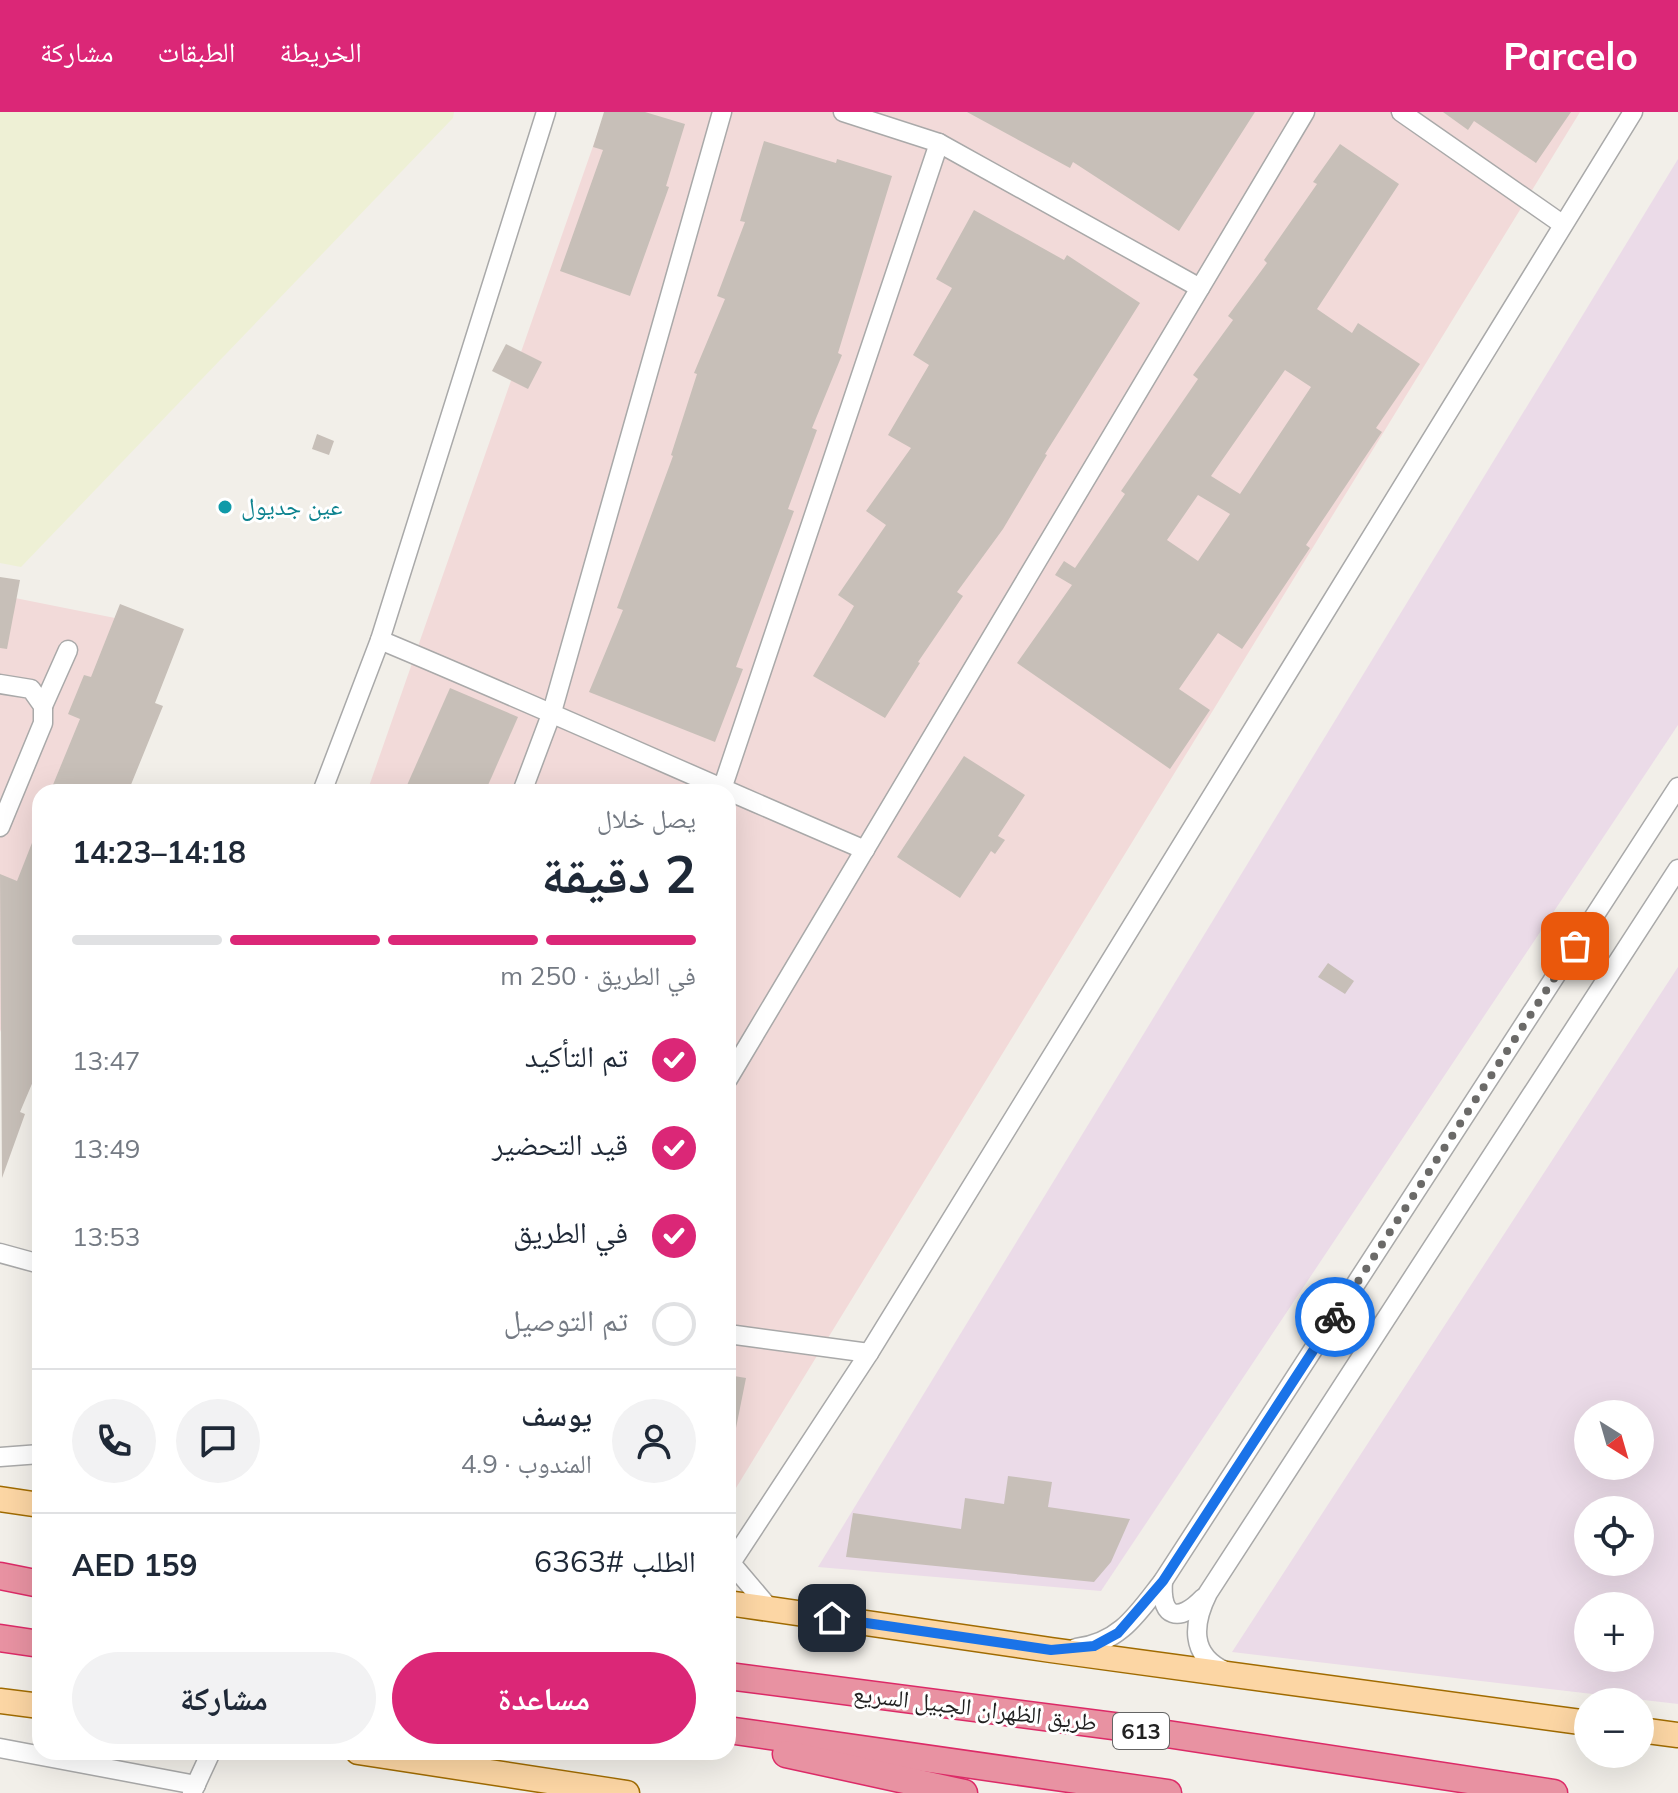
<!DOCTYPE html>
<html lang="ar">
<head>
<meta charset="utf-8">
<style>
	:root { --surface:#fff; --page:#f2f2f3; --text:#1f2937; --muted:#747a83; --line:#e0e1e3; --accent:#db2777 }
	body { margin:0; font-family:Mulish,"Noto Naskh Arabic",sans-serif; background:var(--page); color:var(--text); direction:rtl; height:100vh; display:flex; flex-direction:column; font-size:30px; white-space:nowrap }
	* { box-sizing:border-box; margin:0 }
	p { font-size:26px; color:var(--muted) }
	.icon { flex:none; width:44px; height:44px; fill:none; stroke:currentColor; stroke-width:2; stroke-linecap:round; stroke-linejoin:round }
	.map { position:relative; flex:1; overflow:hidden; direction:ltr }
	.panel { position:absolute; left:32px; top:672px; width:704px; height:976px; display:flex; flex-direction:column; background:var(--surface); border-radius:24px; box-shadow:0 8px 32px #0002; direction:rtl }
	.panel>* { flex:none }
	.needle { width:52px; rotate:143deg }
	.controls { position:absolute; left:1574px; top:1288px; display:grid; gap:16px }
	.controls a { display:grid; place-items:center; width:80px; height:80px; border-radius:50%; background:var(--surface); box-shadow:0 8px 32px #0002; font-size:40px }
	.pin { position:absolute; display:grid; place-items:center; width:68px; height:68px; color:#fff; margin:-34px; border-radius:16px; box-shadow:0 4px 12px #0006 }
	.courier { position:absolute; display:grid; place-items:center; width:80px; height:80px; margin:-40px; border:6px solid #1a73e8; border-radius:50%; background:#fff; color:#222; box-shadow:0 2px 10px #0007 }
	.head em { font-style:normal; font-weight:700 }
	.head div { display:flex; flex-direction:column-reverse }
	.head { display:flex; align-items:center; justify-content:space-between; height:136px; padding:0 40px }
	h1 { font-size:52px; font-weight:700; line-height:60px }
	.bar { display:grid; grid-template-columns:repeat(4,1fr); gap:12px 8px; align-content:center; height:96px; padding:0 40px }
	.bar i { height:10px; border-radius:6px; background:var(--line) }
	.bar .active { background:var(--accent) }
	.bar p { grid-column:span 4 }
	.line { display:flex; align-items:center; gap:20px; padding:0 40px; border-top:2px solid var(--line) }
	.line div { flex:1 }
	.round { display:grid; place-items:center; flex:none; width:84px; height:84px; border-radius:42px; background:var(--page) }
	ol { padding:0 40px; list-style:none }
	li { display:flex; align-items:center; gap:24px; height:88px }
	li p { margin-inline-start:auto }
	li .icon { padding:8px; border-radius:50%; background:var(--accent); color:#fff; stroke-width:4 }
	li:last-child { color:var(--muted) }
	li i { width:44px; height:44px; border:4px solid var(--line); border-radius:50% }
	.action { display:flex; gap:16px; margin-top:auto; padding:16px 40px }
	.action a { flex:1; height:92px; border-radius:48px; background:var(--accent); color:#fff; font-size:32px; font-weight:700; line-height:92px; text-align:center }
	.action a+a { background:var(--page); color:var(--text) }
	header { display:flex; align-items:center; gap:48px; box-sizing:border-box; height:112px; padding:0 40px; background:var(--accent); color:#fff }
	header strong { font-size:38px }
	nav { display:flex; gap:44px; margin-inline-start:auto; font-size:28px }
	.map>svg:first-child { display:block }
</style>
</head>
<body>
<header>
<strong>Parcelo</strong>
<nav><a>الخريطة</a><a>الطبقات</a><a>مشاركة</a></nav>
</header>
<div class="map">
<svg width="1678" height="1681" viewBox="0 0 1678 1681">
	<rect width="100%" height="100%" fill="#f2efe9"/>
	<g fill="#f2dad9">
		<polygon points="605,0 1580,0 728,1389 728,680 367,680"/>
		<polygon points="0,483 155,514 92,680 40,680 40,815 0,920"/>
	</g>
	<g fill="#ebdbe8" fill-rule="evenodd">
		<polygon points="1678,47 1678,613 1101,1479 818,1455"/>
		<path d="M 1678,855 L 1678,1592 L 1232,1540 ZM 1588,1302 L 1640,1302 L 1640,1354 L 1588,1354 ZM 1640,1398 L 1640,1450 L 1588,1450 L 1588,1398 ZM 1588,1494 L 1640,1494 L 1640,1546 L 1588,1546 Z"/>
	</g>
	<polygon fill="#eef0d5" points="0,0 454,0 453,6 21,455 0,451"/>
	<g fill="#c7bfb8" fill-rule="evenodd">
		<polygon points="604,0 645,0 685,12 666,74 669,75 630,184 560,159 603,38 593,35"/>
		<polygon points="967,0 1255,0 1179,119 1073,50 1070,56"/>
		<polygon points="1443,0 1571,0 1536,51 1474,9 1468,18"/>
		<polygon points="764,29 836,51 837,47 892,64 838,241 842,243 812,316 817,318 788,397 794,399 736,555 743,557 715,630 589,580 623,498 617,496 673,344 671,343 697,262 694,261 725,187 717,184 745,110 740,109"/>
		<path d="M 1340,32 L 1399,72 L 1317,197 L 1352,221 L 1358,211 L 1420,252 L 1376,316 L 1382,320 L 1306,433 L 1310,436 L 1242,537 L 1218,521 L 1179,577 L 1210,598 L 1170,657 L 1017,551 L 1072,473 L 1055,463 L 1064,449 L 1075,456 L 1125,382 L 1121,379 L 1198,267 L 1193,263 L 1233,208 L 1228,204 L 1267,151 L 1264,148 L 1317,72 L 1313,70 ZM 1285,258 L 1311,275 L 1240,382 L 1211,364 ZM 1198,383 L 1230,402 L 1198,449 L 1167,428 Z"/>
		<polygon points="974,98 1064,148 1067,143 1140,191 1045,342 1047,343 1003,417 957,480 963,484 918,550 920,551 885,606 813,564 854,494 838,483 886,413 866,399 911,336 888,323 929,253 913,243 952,176 936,167"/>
		<polygon points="506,232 542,250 528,277 492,259"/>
		<polygon points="317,322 334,329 329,343 312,337"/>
		<polygon points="0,465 20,468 7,537 0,536"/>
		<polygon points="120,492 184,517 155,591 163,594 128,680 50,680 80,607 68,602 84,563 91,565"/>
		<polygon points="450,576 518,605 485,680 404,680"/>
		<polygon points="964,644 1025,683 998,724 1005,728 995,742 991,739 960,786 897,745"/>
		<polygon points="39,713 40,953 20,1000 25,1002 2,1066 0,762 17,769"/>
		<polygon points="1328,851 1354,869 1345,882 1318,865"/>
		<polygon points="728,1263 746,1266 735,1321 728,1320"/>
		<polygon points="1008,1364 1052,1370 1048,1395 1130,1407 1111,1450 1094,1470 846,1445 853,1401 961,1417 965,1386 1004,1392"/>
	</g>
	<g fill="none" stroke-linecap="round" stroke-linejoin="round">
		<g stroke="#a9a9a9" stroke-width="21">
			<g id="minor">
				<polyline points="843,0 939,31 1200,176"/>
				<polyline points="1401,0 1562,112"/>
				<path d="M 380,528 C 543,596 703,669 865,738"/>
				<polyline points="0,572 31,577 43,594 43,611 0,715"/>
				<polyline points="43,594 68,538"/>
				<polyline points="722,677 939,31"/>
				<polyline points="322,680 380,528 546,0"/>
				<polyline points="522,680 552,600 722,0"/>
				<polyline points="728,967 1305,0"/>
				<polyline points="0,1141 40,1152"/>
				<polyline points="728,1222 869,1241"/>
				<polyline points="0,1345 40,1342"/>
				<polyline points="728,1450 731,1451 869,1241 1633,0"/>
				<polyline points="731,1451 770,1497"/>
				<path d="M 1163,1469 C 1160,1507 1179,1511 1203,1486"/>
				<path d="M 1076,1536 C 1120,1531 1138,1501 1163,1469 L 1678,675"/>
				<path d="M 1225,1559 C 1189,1543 1193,1511 1208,1481 L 1678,757"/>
				<polyline points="0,1636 196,1673"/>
				<polyline points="192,1681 211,1640"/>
			</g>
		</g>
		<g stroke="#a06b00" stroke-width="27">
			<g id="major">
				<polyline points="0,1387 40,1393"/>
				<polyline points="728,1491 1051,1538 1588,1611"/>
				<polyline points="0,1589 40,1594"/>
				<polyline points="1640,1618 1678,1623"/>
				<polyline points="358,1640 627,1681"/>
			</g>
		</g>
		<g stroke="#dc2a67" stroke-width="29">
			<g id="highway">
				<polyline points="0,1464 40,1472"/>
				<polyline points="0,1526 40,1532"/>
				<polyline points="728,1564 1121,1615 1554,1681"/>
				<polyline points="728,1618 1168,1681"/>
				<polyline points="786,1642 964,1681"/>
			</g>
		</g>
		<use href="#minor" stroke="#fff" stroke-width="18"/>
		<use href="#major" stroke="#fcd6a4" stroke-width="24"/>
		<use href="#highway" stroke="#e892a2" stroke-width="26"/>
	</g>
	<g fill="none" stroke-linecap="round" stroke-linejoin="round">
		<polyline stroke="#6b6a68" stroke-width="8" stroke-dasharray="0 14.4" points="1335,1205 1575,834"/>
		<polyline stroke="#1a73e8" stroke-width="10" points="832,1506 1051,1538 1094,1534 1118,1521 1163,1469 1335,1205"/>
	</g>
	<circle fill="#0f9aa8" stroke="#fff" stroke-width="3" cx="225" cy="395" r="8"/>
	<g text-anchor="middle" stroke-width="6" stroke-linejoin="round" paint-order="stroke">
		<rect fill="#fff" stroke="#646464" stroke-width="2" x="1113" y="1601" width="56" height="36" rx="6"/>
		<g font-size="22" font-weight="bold" fill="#222">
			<text x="1141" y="1627">613</text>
		</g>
		<g font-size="24" fill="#0d838f" stroke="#fff" text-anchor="start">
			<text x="241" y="403">عين جديول</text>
		</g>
		<g font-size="24" fill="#222" stroke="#fff">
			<text transform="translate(975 1596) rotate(7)" y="8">طريق الظهران الجبيل السريع</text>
		</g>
	</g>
</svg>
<div class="controls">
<a><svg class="needle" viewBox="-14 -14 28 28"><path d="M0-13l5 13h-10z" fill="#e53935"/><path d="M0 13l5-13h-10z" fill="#747a83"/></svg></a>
<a><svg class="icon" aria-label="locate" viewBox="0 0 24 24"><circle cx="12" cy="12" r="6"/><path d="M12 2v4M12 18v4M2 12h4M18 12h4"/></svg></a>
<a>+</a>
<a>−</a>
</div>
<div class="pin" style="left:1575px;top:834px;background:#ea580c"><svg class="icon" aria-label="bag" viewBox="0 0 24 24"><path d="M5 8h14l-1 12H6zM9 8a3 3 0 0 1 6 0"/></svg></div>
<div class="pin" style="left:832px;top:1506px;background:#1f2937"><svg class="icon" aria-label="home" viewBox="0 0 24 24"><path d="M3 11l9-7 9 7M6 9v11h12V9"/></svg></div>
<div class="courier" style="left:1335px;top:1205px"><svg class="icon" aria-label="bike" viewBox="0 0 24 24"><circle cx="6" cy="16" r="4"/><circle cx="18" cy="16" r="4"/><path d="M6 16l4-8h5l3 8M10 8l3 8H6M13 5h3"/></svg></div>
<section class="panel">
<div class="head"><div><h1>2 دقيقة</h1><p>يصل خلال</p></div><em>14:18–14:23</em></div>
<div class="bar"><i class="active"></i><i class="active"></i><i class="active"></i><i></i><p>في الطريق · 250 m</p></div>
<ol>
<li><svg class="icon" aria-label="check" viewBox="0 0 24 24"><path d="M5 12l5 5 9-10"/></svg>تم التأكيد<p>13:47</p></li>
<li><svg class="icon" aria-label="check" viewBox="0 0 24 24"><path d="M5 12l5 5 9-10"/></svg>قيد التحضير<p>13:49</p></li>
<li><svg class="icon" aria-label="check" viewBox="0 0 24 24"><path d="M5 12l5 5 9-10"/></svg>في الطريق<p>13:53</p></li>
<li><i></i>تم التوصيل</li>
</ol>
<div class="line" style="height:144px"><a class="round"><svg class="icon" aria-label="person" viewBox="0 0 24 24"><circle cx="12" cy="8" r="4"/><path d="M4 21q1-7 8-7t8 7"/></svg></a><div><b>يوسف</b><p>المندوب · 4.9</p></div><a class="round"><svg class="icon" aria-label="chat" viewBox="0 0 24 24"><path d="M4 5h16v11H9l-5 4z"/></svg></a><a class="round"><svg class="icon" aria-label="phone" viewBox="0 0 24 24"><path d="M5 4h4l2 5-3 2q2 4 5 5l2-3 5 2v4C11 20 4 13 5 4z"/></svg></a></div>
<div class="line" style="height:104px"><div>الطلب #6363</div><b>AED 159</b></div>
<div class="action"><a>مساعدة</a><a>مشاركة</a></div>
</section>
</div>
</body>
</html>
